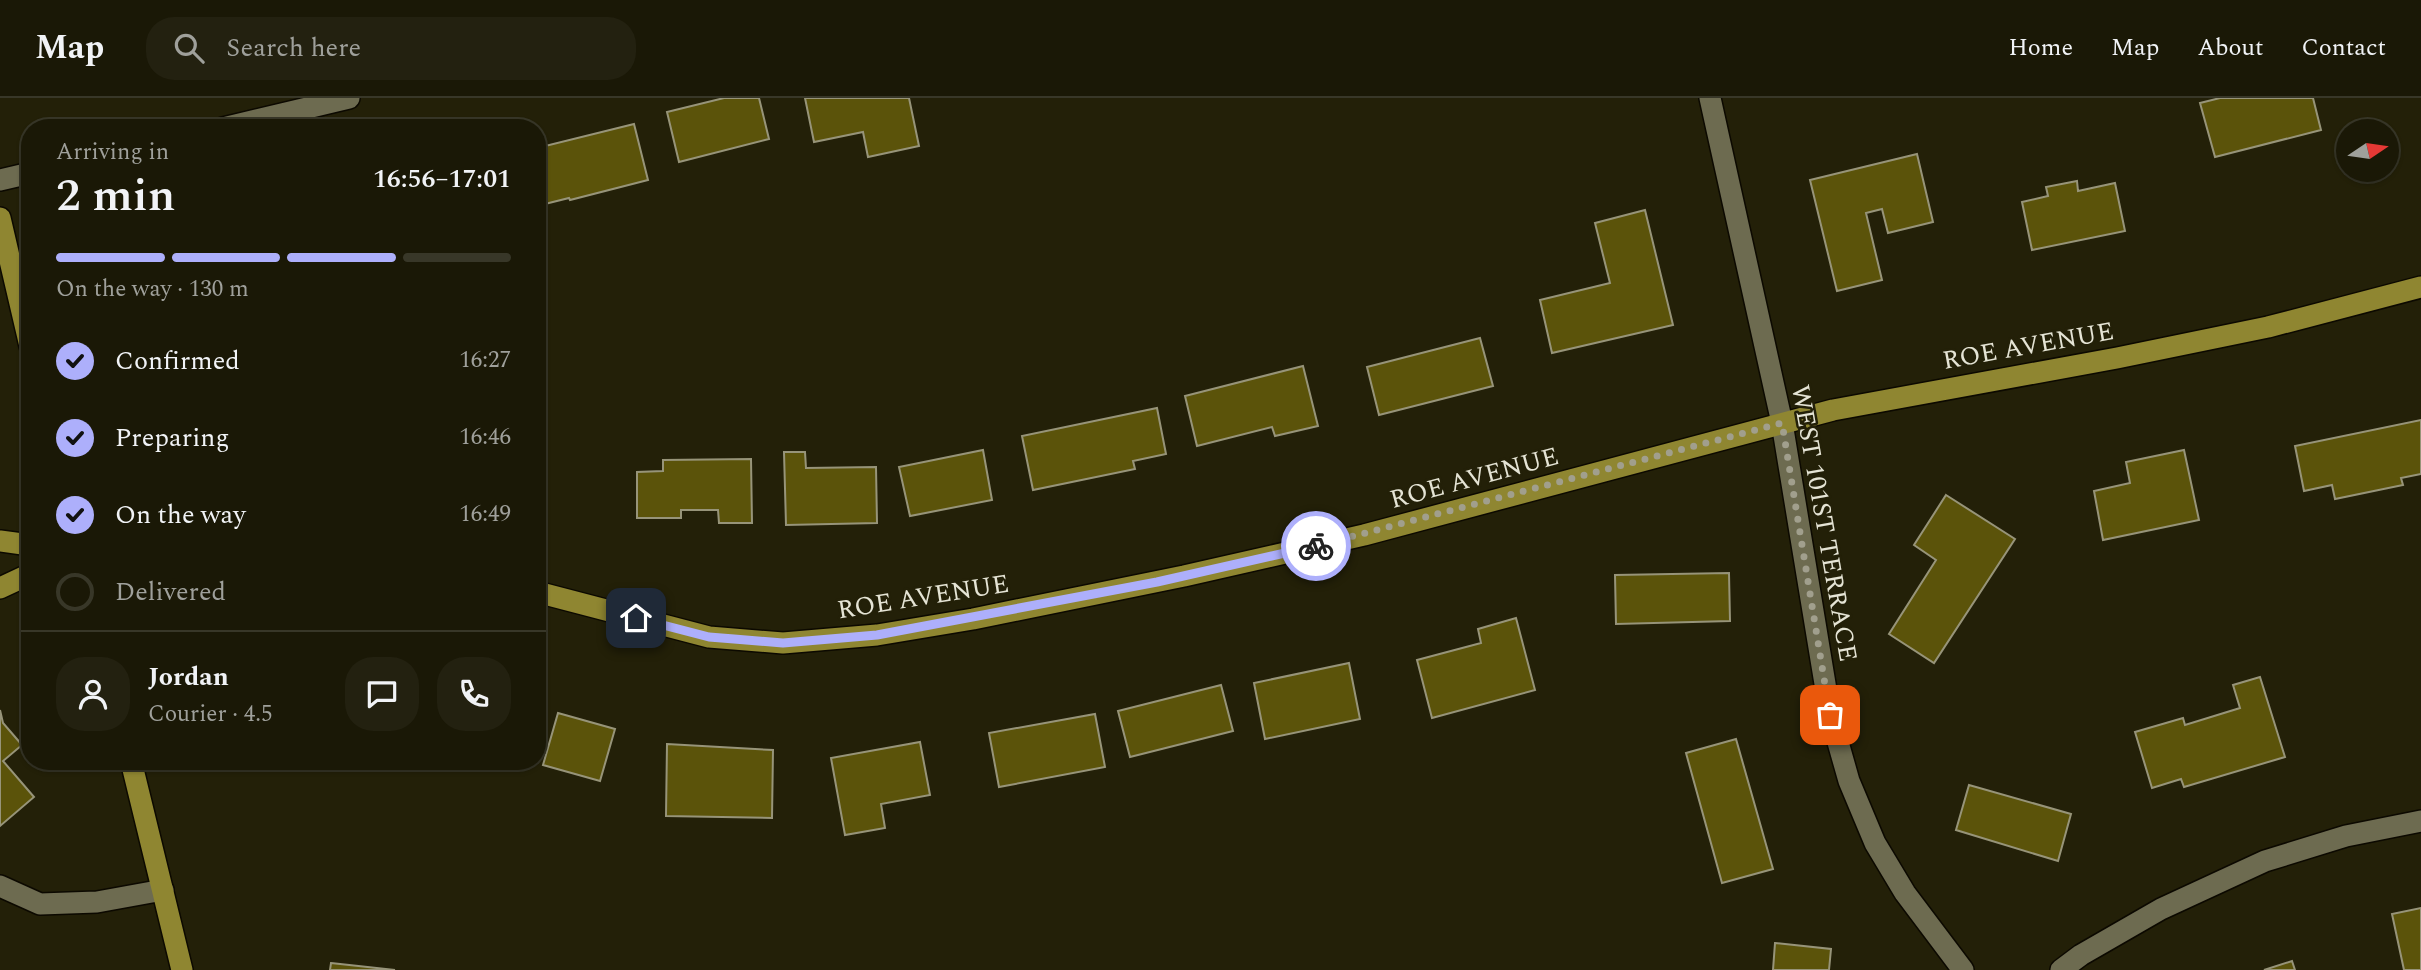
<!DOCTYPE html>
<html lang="en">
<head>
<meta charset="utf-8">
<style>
	:root { --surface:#1a1806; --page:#232110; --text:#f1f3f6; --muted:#9fa09b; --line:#383728; --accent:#adaffb }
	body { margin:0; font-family:Spectral,serif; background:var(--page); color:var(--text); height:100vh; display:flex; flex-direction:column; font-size:26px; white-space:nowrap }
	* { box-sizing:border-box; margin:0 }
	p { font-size:23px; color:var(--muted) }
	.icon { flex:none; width:38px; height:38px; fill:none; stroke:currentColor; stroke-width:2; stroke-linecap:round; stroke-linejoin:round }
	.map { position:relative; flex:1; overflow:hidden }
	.sheet { position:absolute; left:21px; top:21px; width:525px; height:651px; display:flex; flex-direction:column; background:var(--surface); border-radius:28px; box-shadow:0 2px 5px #0004,0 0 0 2px var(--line) }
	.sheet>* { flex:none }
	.needle { width:46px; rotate:77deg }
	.tools { position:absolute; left:2336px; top:21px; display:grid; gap:14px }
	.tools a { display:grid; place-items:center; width:63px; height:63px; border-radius:50%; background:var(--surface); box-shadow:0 2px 5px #0004,0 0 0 2px var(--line); font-size:35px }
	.pin { position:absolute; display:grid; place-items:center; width:60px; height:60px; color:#fff; margin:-30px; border-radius:14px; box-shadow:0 4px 10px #0006 }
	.courier { position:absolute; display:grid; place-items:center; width:70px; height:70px; margin:-35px; border:5px solid #adaffb; border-radius:50%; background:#fff; color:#222; box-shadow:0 2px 9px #0007 }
	.head em { font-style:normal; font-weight:600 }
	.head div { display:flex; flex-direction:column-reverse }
	.head { display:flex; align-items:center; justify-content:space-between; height:119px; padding:0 35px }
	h1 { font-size:46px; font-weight:600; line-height:52px }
	.bar { display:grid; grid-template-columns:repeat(4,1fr); gap:10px 7px; align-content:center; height:84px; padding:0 35px }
	.bar i { height:9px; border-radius:5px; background:var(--line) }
	.bar .selected { background:var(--accent) }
	.bar p { grid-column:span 4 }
	.line { display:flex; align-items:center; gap:18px; padding:0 35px; border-top:2px solid var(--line) }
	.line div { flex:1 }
	.round { display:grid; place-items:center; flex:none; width:74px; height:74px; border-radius:28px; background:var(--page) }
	ol { padding:0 35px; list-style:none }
	li { display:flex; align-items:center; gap:21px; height:77px }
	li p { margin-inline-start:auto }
	li .icon { padding:7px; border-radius:50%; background:var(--accent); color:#111; stroke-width:4 }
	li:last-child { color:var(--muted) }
	li i { width:38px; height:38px; border:4px solid var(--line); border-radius:50% }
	header { display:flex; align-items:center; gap:42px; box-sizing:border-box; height:98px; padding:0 35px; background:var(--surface); border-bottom:2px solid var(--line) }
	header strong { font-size:33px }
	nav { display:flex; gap:38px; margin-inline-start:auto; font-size:24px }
	.search { width:490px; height:63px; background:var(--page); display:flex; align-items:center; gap:18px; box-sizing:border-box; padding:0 24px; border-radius:28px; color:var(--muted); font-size:26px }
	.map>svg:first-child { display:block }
</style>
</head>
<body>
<header>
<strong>Map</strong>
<div class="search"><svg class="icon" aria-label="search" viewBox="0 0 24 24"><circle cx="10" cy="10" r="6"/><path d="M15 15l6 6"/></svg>Search here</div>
<nav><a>Home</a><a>Map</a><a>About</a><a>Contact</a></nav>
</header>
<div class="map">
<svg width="2421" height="872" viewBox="0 0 2421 872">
	<rect width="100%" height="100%" fill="#232008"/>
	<g fill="#5b530a" stroke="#979479" stroke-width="2">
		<polygon points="724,0 759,0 769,41 679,64 667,14"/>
		<polygon points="805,0 909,0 919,48 868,59 863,34 814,44"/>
		<polygon points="2220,0 2313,0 2321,32 2215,59 2200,5"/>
		<polygon points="634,26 648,82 570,102 569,100 537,108 537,50"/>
		<polygon points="1917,56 1933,124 1888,135 1882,111 1866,115 1882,182 1837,193 1810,82"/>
		<polygon points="2077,83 2078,93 2115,85 2125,133 2032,152 2022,104 2048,98 2046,89"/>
		<polygon points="1645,112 1673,227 1552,255 1540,202 1610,185 1595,125"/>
		<polygon points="1480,240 1493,288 1379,317 1367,269"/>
		<polygon points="1303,268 1318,328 1275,338 1272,329 1197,348 1185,298"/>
		<polygon points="1157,310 1166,356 1133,363 1135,371 1033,392 1022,338"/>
		<polygon points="2421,322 2421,376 2401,380 2403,387 2335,401 2332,387 2304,393 2295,348"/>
		<polygon points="983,352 992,402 910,418 899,369"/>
		<polygon points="2184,352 2199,422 2103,442 2094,393 2130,385 2126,364"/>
		<polygon points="784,354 805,354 806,370 876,369 877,425 786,427"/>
		<polygon points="751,361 752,425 719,425 718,412 681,412 681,420 637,420 637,374 663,373 663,362"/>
		<polygon points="1946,397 2015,441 1934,565 1889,536 1936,462 1914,447"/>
		<polygon points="1729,475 1730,523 1616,526 1615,477"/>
		<polygon points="1516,520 1535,592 1432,620 1417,562 1481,545 1478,531"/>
		<polygon points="1349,565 1360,621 1265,641 1254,585"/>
		<polygon points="2260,579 2285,659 2184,689 2181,681 2152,690 2135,634 2183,620 2185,627 2240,610 2233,587"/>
		<polygon points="1221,587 1233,633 1130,659 1118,613"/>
		<polygon points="0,612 3,625 22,647 3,663 34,699 0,728"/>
		<polygon points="558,615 615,631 600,683 543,667"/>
		<polygon points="1095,616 1105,669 999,689 989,635"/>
		<polygon points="1736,641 1773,771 1722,785 1686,655"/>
		<polygon points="920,644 930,697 881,706 885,730 845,737 831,660"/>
		<polygon points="667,646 773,652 772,720 666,718"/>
		<polygon points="1969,687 2071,716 2058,763 1956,732"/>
		<polygon points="2421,810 2421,872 2404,872 2392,816"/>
		<polygon points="1775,845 1831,851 1829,872 1773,872"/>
		<polygon points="2292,863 2295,872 2264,872"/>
		<polygon points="331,865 395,872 330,872"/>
	</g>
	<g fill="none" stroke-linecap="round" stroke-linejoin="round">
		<g stroke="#0c0900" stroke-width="24">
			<g id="minor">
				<polyline points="1710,0 1782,325 1830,616 1849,683 1875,745 1905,795 1963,872"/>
				<polyline points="223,30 349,0"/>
				<polyline points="0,82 30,75"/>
				<polyline points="0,788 40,806 97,804 163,792"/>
				<polyline points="2061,872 2081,857 2161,811 2265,763 2346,738 2421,723"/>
			</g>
		</g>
		<g stroke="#0c0900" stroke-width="24">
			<g id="major">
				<polyline points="0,120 30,248"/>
				<polyline points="0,443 30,447"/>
				<polyline points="0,490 30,476"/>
				<polyline points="537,494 709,539 783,545 877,537 973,521 1184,478 1364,437 1833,312 2117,260 2268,229 2421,189"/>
				<polyline points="131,663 182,872"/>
			</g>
		</g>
		<use href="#minor" stroke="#6d6b50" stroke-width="21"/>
		<use href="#major" stroke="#8f8631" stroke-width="21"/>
	</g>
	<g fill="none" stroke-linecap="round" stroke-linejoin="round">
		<polyline stroke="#a19f8d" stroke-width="7" stroke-dasharray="0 12.6" points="1316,448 1782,325 1830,617"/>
		<polyline stroke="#adaffb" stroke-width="9" points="636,520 709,539 734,541 783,545 877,537 1157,484 1316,448"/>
	</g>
	<g text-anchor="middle" stroke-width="5" stroke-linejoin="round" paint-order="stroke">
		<g font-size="26" fill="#e5e4d5" stroke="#232008">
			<text transform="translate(2028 247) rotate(-10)" y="9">ROE AVENUE</text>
			<text transform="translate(1474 379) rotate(-15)" y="9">ROE AVENUE</text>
			<text transform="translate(1825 425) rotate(80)" y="9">WEST 101ST TERRACE</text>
			<text transform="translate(923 498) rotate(-9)" y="9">ROE AVENUE</text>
		</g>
	</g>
</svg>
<div class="tools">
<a><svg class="needle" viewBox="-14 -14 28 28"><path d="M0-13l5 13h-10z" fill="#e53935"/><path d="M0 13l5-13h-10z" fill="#9fa09b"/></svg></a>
</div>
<div class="pin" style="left:1830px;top:617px;background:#ea580c"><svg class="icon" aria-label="bag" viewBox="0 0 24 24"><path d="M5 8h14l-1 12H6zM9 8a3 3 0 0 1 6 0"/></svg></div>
<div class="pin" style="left:636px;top:520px;background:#1f2937"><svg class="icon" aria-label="home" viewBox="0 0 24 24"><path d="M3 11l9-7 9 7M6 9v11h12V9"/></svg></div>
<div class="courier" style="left:1316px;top:448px"><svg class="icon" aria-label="bike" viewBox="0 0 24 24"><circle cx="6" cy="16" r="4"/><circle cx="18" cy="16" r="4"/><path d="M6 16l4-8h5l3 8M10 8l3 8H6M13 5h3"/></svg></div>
<section class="sheet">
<div class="head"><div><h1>2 min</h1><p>Arriving in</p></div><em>16:56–17:01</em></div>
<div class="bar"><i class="selected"></i><i class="selected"></i><i class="selected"></i><i></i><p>On the way · 130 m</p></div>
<ol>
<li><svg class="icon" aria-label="check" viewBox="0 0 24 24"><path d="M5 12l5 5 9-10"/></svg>Confirmed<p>16:27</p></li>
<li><svg class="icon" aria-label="check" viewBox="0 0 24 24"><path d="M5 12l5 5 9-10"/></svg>Preparing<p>16:46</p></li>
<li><svg class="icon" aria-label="check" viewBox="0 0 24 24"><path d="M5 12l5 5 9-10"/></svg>On the way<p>16:49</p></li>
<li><i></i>Delivered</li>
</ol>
<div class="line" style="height:126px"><a class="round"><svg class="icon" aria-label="person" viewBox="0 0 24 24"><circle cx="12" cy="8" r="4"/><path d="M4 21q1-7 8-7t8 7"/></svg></a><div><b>Jordan</b><p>Courier · 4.5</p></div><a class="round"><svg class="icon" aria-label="chat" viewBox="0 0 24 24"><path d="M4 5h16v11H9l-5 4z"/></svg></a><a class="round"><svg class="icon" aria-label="phone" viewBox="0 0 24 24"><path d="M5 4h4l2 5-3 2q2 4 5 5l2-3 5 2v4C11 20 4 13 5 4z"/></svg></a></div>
</section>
</div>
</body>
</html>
